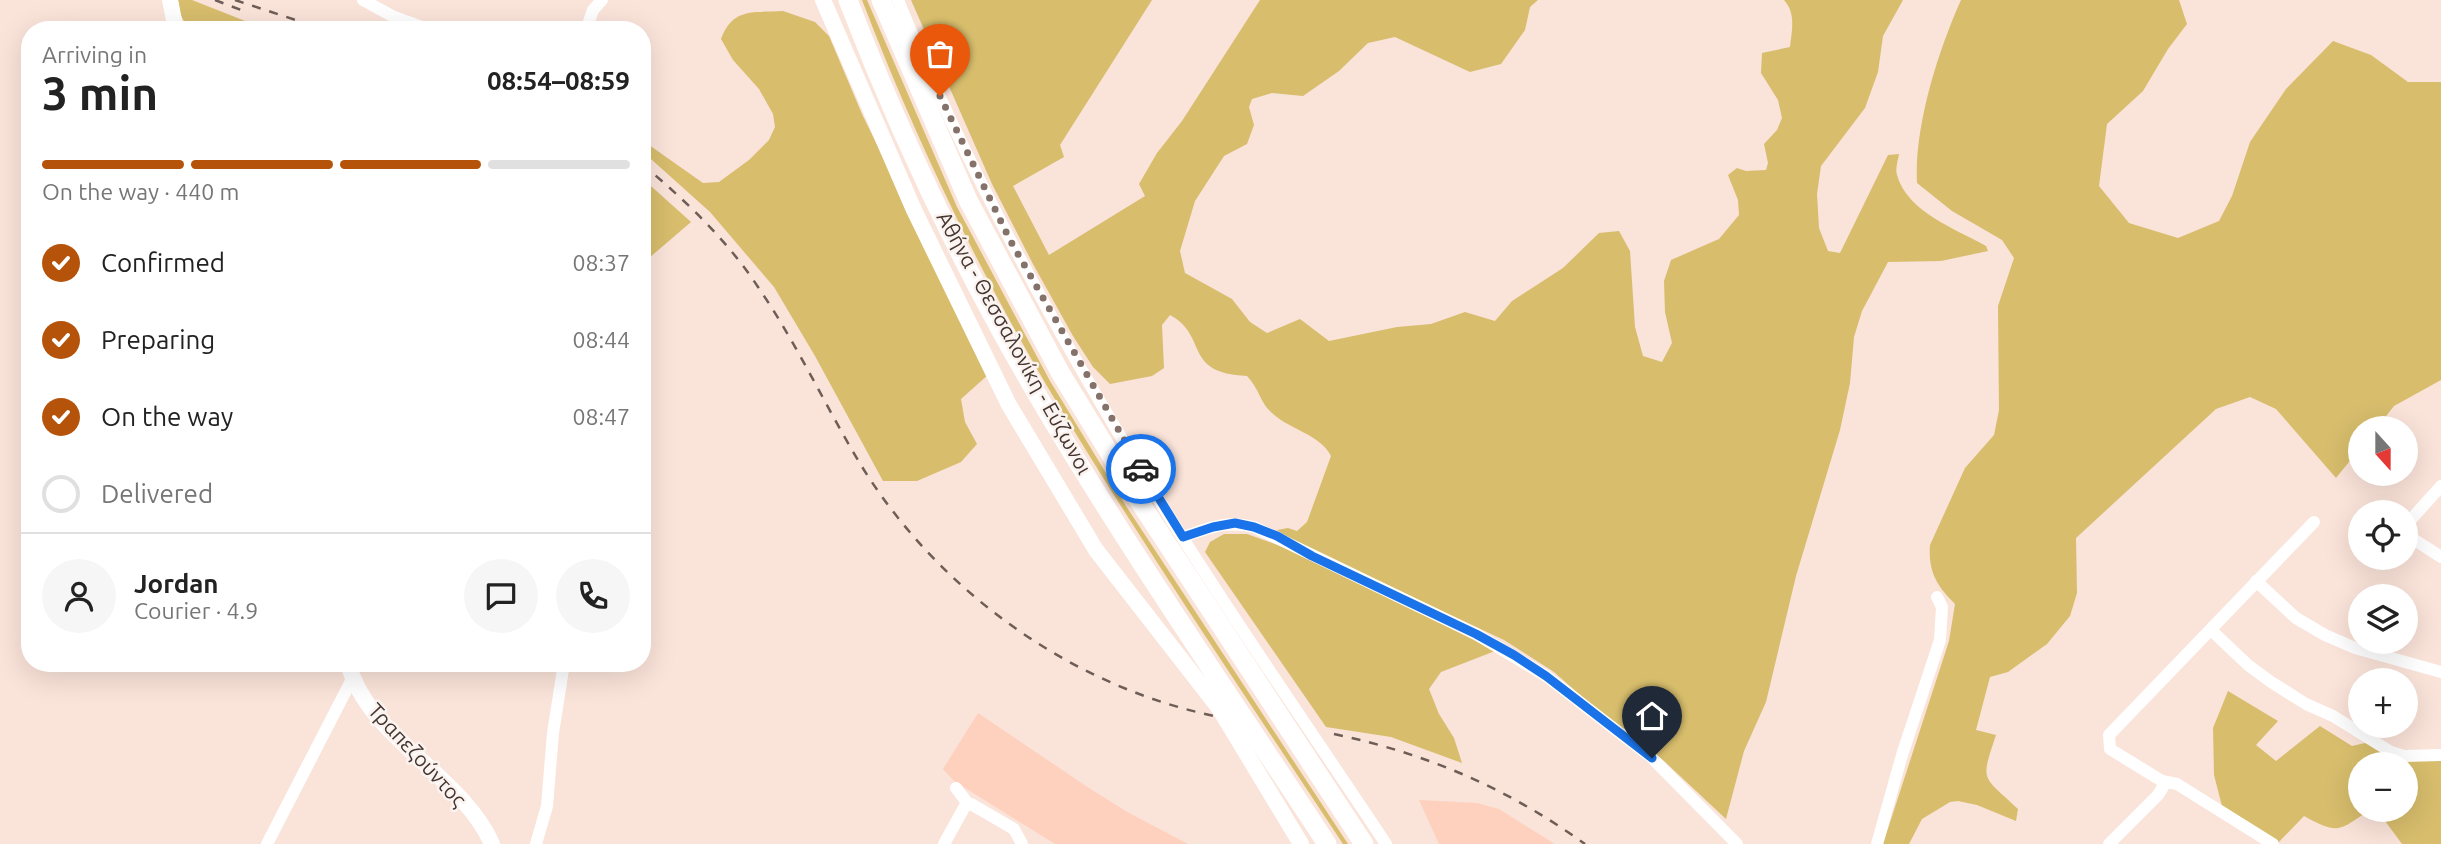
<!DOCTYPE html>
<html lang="en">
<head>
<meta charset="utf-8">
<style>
	:root { --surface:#fff; --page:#f6f6f6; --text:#222; --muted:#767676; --line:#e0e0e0; --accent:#b45309 }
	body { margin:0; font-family:Ubuntu,sans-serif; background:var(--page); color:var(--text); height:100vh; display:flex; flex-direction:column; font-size:26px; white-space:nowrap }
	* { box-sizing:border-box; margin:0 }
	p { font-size:23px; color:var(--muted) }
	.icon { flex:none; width:38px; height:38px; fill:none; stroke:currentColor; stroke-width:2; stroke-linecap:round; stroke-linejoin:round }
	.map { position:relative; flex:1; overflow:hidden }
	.drawer { position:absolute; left:21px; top:21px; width:630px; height:651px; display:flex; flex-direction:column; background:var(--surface); border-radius:28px; box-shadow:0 7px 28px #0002 }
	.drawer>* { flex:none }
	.needle { width:46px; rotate:159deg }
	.controls { position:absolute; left:2348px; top:416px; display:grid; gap:14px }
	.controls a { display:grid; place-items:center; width:70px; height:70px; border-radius:50%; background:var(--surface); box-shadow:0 7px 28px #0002; font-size:35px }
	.pin { position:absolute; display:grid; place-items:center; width:60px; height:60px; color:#fff; margin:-72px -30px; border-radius:50% 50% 50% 0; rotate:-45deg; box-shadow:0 0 7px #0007 }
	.pin .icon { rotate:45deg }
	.courier { position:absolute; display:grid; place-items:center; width:70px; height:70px; margin:-35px; border:5px solid #1a73e8; border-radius:50%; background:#fff; color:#222; box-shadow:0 2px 9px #0007 }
	.summary em { font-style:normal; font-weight:600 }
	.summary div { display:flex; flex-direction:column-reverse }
	.summary { display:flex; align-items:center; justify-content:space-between; height:119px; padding:0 21px }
	h1 { font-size:46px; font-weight:600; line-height:52px }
	.bar { display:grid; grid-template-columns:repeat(4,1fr); gap:10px 7px; align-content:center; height:84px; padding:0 21px }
	.bar i { height:9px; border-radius:5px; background:var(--line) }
	.bar .selected { background:var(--accent) }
	.bar p { grid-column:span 4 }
	.line { display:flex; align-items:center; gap:18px; padding:0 21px; border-top:2px solid var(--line) }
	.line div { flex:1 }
	.round { display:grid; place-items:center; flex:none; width:74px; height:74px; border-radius:37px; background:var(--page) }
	ol { padding:0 21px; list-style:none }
	li { display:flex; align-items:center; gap:21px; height:77px }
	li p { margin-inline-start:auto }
	li .icon { padding:7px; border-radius:50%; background:var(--accent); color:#fff; stroke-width:4 }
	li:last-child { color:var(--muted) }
	li i { width:38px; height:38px; border:4px solid var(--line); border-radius:50% }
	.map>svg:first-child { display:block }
</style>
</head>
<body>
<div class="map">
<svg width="2441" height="844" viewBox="0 0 2441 844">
	<rect width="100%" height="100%" fill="#fae3d9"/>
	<g fill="#fed1bf">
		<polygon points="978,713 1089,788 1129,813 1188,844 1055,844 954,781 943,769"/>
		<polygon points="1419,800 1477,803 1499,809 1555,844 1439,844"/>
	</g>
	<g fill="#d7bd6c">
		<polygon points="178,0 192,0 268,30 189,30 180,14"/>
		<path d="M 862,0 L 867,0 L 957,207 L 1050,381 L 1126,506 L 1348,844 L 1343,844 C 1243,692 1140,542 1047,386 C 975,264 913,133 862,0 Z"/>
		<path d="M 911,0 L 1152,0 L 1060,145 L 1064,157 L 1013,186 L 1049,255 L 1145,196 L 1139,184 L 1157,153 L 1182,121 L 1260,0 L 1538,0 L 1530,7 L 1525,30 L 1501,64 L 1470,72 L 1395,37 L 1368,43 L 1339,71 L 1303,96 L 1272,93 L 1252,99 L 1249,107 L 1254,125 L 1247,144 L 1224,156 L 1195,201 L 1180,251 L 1185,273 L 1232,299 L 1250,322 L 1267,333 L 1300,319 L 1329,341 L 1397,327 L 1431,324 L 1465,312 L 1495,321 L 1512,301 L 1563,268 L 1599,233 L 1619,231 L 1630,251 L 1635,327 L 1643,356 L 1662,362 L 1672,343 L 1665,312 L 1664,281 L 1671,260 L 1719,239 L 1739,215 L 1738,200 L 1728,175 L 1737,168 L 1746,171 L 1766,170 L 1768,163 L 1764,144 L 1777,130 L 1782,118 L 1778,100 L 1761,73 L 1762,53 L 1790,47 C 1792,30 1796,13 1784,0 L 1903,0 L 1883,36 L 1878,72 L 1865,108 L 1821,166 L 1817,194 L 1819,228 L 1828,251 L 1840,253 L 1888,155 L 1899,154 C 1898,160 1895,169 1897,175 C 1907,212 1956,229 1986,246 L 1988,251 L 1941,261 L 1888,262 L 1862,311 L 1854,337 L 1850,383 L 1840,430 L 1796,576 L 1766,702 L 1744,751 L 1726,819 L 1664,761 L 1587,701 L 1554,672 L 1504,640 L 1295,542 L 1277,530 L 1288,528 L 1297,531 L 1307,522 L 1331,456 C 1320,434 1290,430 1272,413 C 1260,403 1259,388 1247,376 C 1182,373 1209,336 1170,315 L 1162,325 L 1164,368 L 1152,376 L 1110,384 L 1093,367 L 1073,336 L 1033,264 L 992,184 Z"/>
		<path d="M 1961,0 L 2179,0 L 2187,24 L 2168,49 L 2143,91 L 2107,124 L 2099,186 L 2129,223 L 2178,238 L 2219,221 L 2232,196 L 2250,142 L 2286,89 L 2333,41 L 2371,55 L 2408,82 L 2441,82 L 2441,380 L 2394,406 L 2376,429 L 2361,429 L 2361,447 L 2336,478 L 2276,409 L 2250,397 L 2216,409 L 2076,538 L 2077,593 L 2070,616 L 2047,644 L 2008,672 L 1990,677 L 1976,730 L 1996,735 C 1980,783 1982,775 2018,809 L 2016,821 L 1977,805 L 1958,801 L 1950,802 L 1922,819 L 1909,844 L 1883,844 L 1949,641 L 1955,604 C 1937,586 1928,572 1930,545 L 1965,468 L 1994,435 L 1999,410 L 1998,306 L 2014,258 L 2002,240 L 1952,211 L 1917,183 C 1914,127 1938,51 1961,0 Z"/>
		<path d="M 783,11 L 815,22 L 829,36 L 862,114 L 989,374 L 961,399 L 965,422 L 977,444 L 961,462 L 917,481 L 883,481 L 815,356 L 774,287 L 710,212 L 642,151 L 642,140 L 703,183 L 719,182 L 749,160 L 769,140 L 775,127 L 773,114 L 759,89 L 733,60 L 721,39 C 733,7 753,13 783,11 Z"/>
		<polygon points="642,178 691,222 649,258 642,253"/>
		<polygon points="1224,534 1247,534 1283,547 1445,625 1495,651 1441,672 1429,689 1439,714 1454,738 1462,763 1391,737 1326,727 1205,552 1210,542"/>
		<path d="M 2228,691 L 2278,721 L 2256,745 L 2276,761 L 2320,726 L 2352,746 L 2365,743 L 2401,758 L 2441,760 L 2441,844 L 2402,844 L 2377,810 L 2406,810 L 2406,765 L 2361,765 L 2361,810 L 2370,810 C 2338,831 2339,835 2304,816 L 2278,843 L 2222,806 L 2214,775 L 2213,728 Z"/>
	</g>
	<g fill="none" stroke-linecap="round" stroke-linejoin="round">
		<g stroke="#fff" stroke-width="12">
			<polyline points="363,0 394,17 430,30"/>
			<path d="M 898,0 C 968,173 1064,346 1162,505 C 1233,620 1311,731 1386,844"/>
			<polyline points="586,30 593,10 602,0"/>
			<polyline points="2406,525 2441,486"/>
			<polyline points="2406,532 2410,537 2441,557"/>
			<path d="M 1183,537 C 1210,528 1225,520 1254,527 L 1476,634 L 1546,676 L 1652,758 L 1737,844"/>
			<polyline points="2256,581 2296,618 2325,635 2355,648 2441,672"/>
			<polyline points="2211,630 2248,665 2271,682 2306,704 2333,716 2391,752 2404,756 2441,755"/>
			<polyline points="2162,781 2177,784 2273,844"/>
			<polyline points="956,788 969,805"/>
			<polyline points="267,844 352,679"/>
			<polyline points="536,844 547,806 553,733 564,663"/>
			<polyline points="944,844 965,806 971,804 1014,829 1022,844"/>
			<polyline points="1877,844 1902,755 1940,640 1942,607 1937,597"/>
			<polyline points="2109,844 2158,795 2163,787 2162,781 2110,749 2109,735 2314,522"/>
		</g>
		<g stroke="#fff" stroke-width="16">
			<polyline points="170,0 176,30"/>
			<polyline points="823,0 914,210 1009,405 1096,550 1219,708 1301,844"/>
			<path d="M 348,663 C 367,737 462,775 492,844"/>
		</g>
		<g stroke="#fff" stroke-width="19">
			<path d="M 848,0 C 900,135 962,266 1035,391 C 1126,546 1229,694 1327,844"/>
			<polyline points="881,0 968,200 1061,374 1137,498 1364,844"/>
		</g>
		<g stroke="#6d5d56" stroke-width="2.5" stroke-dasharray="9 9" stroke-linecap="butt">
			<polyline points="215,0 241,10"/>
			<polyline points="235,0 326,30"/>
			<path d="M 642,164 C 685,200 727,240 758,287 C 798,345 827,410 864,470 C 943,595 1075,688 1219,717"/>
			<path d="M 1334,734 C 1428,754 1507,788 1585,844"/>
		</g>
	</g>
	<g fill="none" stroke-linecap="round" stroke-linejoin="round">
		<polyline stroke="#84726a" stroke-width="7" stroke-dasharray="0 12.6" points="940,96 1010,240 1141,469"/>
		<polyline stroke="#1a73e8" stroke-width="9" points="1141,469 1183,537 1213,527 1235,523 1254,527 1277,536 1312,556 1476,634 1514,655 1546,676 1652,758"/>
	</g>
	<g text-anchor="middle" stroke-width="5" stroke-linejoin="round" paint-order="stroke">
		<g font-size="21" fill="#44352f" stroke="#fbf3f0">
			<text transform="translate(1014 343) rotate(61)" y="7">Αθήνα - Θεσσαλονίκη - Εύζωνοι</text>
			<text transform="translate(417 755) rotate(47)" y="7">Τραπεζούντος</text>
		</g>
	</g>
</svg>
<div class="controls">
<a><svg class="needle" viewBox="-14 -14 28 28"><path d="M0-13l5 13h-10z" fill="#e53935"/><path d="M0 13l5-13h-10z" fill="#767676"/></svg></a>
<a><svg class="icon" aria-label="locate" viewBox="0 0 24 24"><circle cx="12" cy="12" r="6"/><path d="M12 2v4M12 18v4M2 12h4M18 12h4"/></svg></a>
<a><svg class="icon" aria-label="layers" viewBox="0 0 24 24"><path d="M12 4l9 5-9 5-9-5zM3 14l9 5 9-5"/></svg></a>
<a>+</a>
<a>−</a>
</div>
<div class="pin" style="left:940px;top:96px;background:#ea580c"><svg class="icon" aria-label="bag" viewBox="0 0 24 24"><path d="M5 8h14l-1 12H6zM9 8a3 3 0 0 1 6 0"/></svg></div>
<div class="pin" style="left:1652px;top:758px;background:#1f2937"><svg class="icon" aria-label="home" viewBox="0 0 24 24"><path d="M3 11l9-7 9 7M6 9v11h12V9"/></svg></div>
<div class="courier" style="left:1141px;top:469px"><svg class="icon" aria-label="car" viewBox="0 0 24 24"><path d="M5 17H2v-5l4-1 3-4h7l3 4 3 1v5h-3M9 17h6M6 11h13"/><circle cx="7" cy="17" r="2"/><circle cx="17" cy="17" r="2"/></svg></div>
<section class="drawer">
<div class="summary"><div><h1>3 min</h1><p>Arriving in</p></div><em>08:54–08:59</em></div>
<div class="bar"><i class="selected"></i><i class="selected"></i><i class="selected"></i><i></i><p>On the way · 440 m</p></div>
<ol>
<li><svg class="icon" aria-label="check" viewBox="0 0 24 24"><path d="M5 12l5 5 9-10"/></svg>Confirmed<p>08:37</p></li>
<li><svg class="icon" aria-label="check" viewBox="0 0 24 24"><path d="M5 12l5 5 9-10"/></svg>Preparing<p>08:44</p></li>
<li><svg class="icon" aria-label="check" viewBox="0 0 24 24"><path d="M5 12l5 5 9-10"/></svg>On the way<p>08:47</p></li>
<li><i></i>Delivered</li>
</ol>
<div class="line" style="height:126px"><a class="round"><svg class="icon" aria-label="person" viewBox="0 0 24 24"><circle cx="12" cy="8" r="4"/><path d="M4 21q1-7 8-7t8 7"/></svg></a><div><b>Jordan</b><p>Courier · 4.9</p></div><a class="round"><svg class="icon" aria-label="chat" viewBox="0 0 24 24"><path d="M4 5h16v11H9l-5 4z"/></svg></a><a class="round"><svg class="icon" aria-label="phone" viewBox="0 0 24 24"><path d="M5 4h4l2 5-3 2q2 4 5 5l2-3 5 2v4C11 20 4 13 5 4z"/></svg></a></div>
</section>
</div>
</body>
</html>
